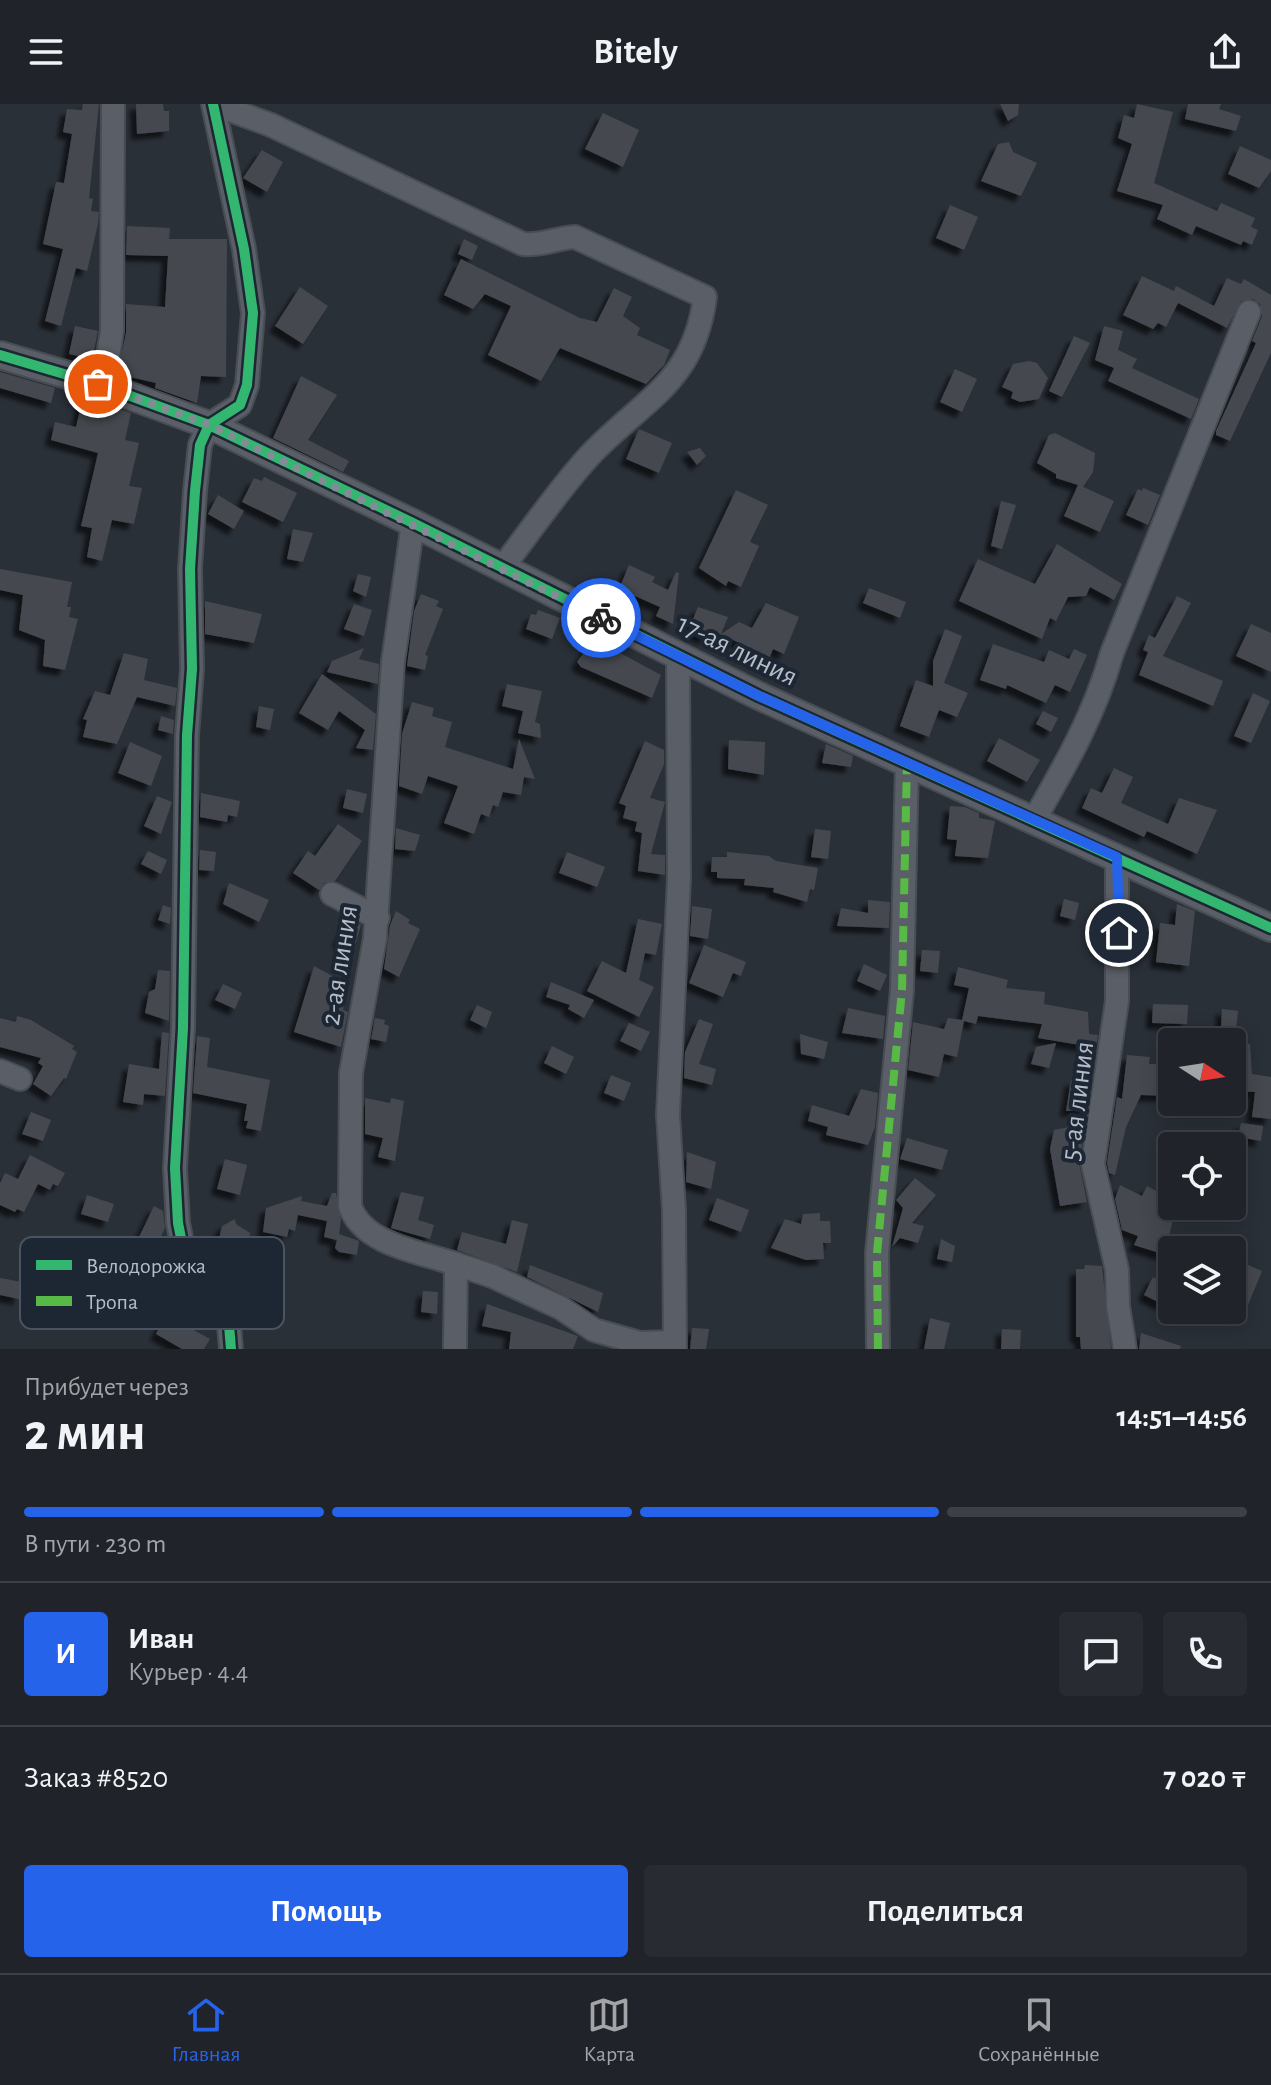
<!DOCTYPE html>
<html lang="ru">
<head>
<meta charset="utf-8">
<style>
	:root { --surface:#20242a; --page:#282c32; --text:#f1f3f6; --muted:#a2a4a8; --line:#3d4147; --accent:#2563eb }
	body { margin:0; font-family:"Alegreya Sans",sans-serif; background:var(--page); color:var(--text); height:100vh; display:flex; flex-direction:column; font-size:30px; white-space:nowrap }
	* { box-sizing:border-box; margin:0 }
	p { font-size:26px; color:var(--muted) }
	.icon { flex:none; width:44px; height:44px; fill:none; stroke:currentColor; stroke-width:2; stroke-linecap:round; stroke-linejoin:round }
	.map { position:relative; height:1245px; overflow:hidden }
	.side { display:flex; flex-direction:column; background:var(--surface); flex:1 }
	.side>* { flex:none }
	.needle { width:52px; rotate:102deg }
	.buttons { position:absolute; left:1158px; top:924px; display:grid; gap:16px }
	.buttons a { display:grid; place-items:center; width:88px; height:88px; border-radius:8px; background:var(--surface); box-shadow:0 4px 20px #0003,0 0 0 2px var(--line); font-size:40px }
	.pin { position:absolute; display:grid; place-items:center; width:68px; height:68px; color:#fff; margin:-34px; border:4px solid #fff; border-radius:50%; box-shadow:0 2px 8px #0007 }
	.courier { position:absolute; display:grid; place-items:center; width:80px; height:80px; margin:-40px; border:6px solid #2563eb; border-radius:50%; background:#fff; color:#222; box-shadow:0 2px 10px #0007 }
	.summary em { font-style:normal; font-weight:700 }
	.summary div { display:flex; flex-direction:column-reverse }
	.summary { display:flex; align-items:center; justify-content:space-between; height:136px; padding:0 24px }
	h1 { font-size:52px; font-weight:700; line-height:60px }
	.bar { display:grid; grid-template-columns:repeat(4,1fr); gap:12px 8px; align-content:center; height:96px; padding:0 24px }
	.bar i { height:10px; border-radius:6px; background:var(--line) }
	.bar .on { background:var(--accent) }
	.bar p { grid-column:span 4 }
	.line { display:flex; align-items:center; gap:20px; padding:0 24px; border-top:2px solid var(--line) }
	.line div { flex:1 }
	.round { display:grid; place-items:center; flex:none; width:84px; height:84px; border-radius:8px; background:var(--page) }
	.button { display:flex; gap:16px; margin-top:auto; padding:16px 24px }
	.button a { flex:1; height:92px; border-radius:8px; background:var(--accent); color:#fff; font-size:32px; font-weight:700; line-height:92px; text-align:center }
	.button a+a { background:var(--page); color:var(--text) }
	header { display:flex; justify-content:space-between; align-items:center; height:104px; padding:0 24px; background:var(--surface); font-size:36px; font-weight:700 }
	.tab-bar { display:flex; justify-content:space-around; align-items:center; height:112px; border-top:2px solid var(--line); background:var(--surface); font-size:22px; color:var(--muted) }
	.tab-bar a { display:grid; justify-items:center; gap:4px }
	.tab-bar .on { color:var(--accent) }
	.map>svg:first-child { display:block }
</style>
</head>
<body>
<header><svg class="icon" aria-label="menu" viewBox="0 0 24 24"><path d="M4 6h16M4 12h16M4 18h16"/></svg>Bitely<svg class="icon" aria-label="share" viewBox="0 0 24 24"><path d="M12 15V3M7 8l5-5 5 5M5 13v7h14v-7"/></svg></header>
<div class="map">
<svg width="1271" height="1245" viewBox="0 0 1271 1245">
	<defs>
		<filter id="shadow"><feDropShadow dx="-6" dy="6" stdDeviation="2" flood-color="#0009"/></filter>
	</defs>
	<rect width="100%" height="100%" fill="#2a3038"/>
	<g fill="#444950" filter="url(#shadow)">
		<polygon points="83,0 99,0 89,94 93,95 91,107 99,108 98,120 87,167 76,164 61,222 45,217 63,145 43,140 56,78 64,79 72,30 63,28 67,5 82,6"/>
		<polygon points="136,0 163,0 164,7 169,7 169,27 137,30"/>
		<polygon points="1000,0 1019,0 1018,11 1008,17"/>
		<polygon points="1137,0 1173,8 1154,79 1217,107 1221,99 1255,114 1251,123 1258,126 1252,141 1243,137 1241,141 1196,122 1192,131 1157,115 1163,101 1117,87 1132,40 1118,34 1124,11 1134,14"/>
		<polygon points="1188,0 1221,0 1219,5 1241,12 1236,27 1185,15"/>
		<polygon points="603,9 639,26 623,63 585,45"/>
		<polygon points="1009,38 1013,48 1037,59 1021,92 981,77 998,40"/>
		<polygon points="1240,42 1271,56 1271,67 1259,84 1228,70"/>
		<polygon points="262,46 283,58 267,88 243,74"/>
		<polygon points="950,101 978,113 964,146 936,134"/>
		<polygon points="127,122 170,124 169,135 227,135 226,273 201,272 197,299 155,284 156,279 117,270 126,229 126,200 165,203 168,152 126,151"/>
		<polygon points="464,135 478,142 472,156 458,150"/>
		<polygon points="461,155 580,214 597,218 614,184 632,193 623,212 640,224 637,231 670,246 664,261 646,280 560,244 541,277 488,251 511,202 485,190 473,205 444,191"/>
		<polygon points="1142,172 1174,187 1176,182 1214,202 1227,174 1241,180 1244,175 1271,191 1271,249 1230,337 1216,331 1216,327 1256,239 1252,237 1262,212 1260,200 1253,195 1241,197 1227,224 1178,199 1166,223 1158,219 1153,225 1123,211"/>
		<polygon points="300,183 328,202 303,240 275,222"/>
		<polygon points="75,222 98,227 92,255 69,250"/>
		<polygon points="1104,222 1123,227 1118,246 1137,255 1132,264 1199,295 1191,315 1108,277 1114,264 1095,256"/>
		<polygon points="1074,232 1090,239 1062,293 1049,287"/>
		<polygon points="1029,257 1037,259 1048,274 1039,295 1020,298 1011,294 1013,288 1002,283 1013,260"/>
		<polygon points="955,265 977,275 962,308 940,298"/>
		<polygon points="0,268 55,284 51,299 0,284"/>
		<polygon points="301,272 337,291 308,336 349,357 343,368 273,334"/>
		<polygon points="83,293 131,309 125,336 139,339 129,382 142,384 134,420 112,416 102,457 87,453 92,424 81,422 98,349 51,336 55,318 76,323"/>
		<polygon points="639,325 672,339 659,369 626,355"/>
		<polygon points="1055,329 1095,349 1093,368 1083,383 1079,381 1114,397 1100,428 1064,412 1078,381 1056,374 1056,370 1037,359 1049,331"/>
		<polygon points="700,344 706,352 697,361 687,348"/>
		<polygon points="264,373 297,389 283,418 242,398 254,374 262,377"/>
		<polygon points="1143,384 1160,391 1148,421 1126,411 1138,385 1142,387"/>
		<polygon points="736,386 768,401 750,438 759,442 741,483 728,477 726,482 699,464"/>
		<polygon points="218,391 244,407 234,425 208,410"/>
		<polygon points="1001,397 1016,401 1002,445 991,442"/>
		<polygon points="293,425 313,429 303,458 287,455"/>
		<polygon points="1057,440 1122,480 1114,496 1090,483 1086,492 1068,493 1056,517 1050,514 1042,535 959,497 978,455 1035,480"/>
		<polygon points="629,461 655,473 652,478 668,486 676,468 679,469 673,520 656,512 660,503 619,485"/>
		<polygon points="0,465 72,478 67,503 71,503 69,513 78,515 65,566 43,562 45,536 19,526 23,491 0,486"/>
		<polygon points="358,470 371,473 366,493 353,487"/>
		<polygon points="869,484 906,498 900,514 863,499"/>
		<polygon points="421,490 439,497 436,502 443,505 425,551 428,552 425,566 407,562 414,507"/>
		<polygon points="1177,492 1191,499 1163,552 1223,577 1213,602 1139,571 1148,548 1143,546 1149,531 1155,534"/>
		<polygon points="205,497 262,510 254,539 205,530"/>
		<polygon points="766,499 799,513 784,550 773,545 770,553 709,525 705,535 688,527 698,503 728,513 721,530 739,518 752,524"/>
		<polygon points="354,500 372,506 364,532 344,525"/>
		<polygon points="538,506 560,514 552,535 526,525 531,510 536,511"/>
		<polygon points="1251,520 1271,529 1271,568 1236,552"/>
		<polygon points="945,525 962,532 944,579 968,589 957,613 939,606 929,633 900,622 916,576 933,582 933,557"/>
		<polygon points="594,535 661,571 652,594 581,563 577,558"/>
		<polygon points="993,540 1044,558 1049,546 1069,555 1074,545 1087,551 1070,588 1055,581 1046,599 1007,581 1006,585 980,576"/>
		<polygon points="364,544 359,555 379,560 378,580 327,568 332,557"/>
		<polygon points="124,549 148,555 144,576 177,584 175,602 137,593 117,640 83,633 87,616 83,615 95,587 110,591"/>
		<polygon points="322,570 376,610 373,646 356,644 365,626 339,607 328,626 299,609"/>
		<polygon points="507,580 542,587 535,618 540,620 541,634 518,629 523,607 502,602"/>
		<polygon points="1253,589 1270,597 1251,639 1234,632"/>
		<polygon points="412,598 434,604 432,612 452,618 445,643 513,665 519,635 535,675 524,673 521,691 503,688 498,703 493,701 489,713 481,710 474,730 444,719 458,682 428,672 422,690 399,682 402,630"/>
		<polygon points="259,602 274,605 270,626 256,623"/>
		<polygon points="1043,607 1058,614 1051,628 1036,620"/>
		<polygon points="161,612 174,616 173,630 158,626"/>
		<polygon points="999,634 1040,656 1027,678 987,657"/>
		<polygon points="729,636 765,638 764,671 728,665"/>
		<polygon points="645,637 664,646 664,660 650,694 665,698 651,750 665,751 665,771 638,767 642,729 635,727 637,718 623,714 626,702 619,699"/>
		<polygon points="130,638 162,652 151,682 118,669"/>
		<polygon points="826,640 853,652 851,663 822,659"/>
		<polygon points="1114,664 1133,673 1121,699 1168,720 1179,694 1217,706 1197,750 1147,727 1144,733 1082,704 1091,684 1102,689"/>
		<polygon points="347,685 367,690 363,709 343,704"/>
		<polygon points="201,689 240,697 237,713 228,711 227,718 200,713"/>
		<polygon points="157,692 172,698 161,730 144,722"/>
		<polygon points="950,702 965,703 979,709 979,714 995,717 988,754 955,752 957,736 947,735"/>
		<polygon points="338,720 362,737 335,777 324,779 319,786 293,769 308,747 315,752"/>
		<polygon points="396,724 420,731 415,747 395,745"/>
		<polygon points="815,725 831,727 828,755 811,753"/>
		<polygon points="200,746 216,748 214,767 199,766"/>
		<polygon points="148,747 167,756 161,770 141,760"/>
		<polygon points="567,748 605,763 597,783 559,769"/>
		<polygon points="727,748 769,752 776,757 818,764 814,786 810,785 807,798 773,788 774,784 744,781 745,775 717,774 717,768 711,768 712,753 727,753"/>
		<polygon points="229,779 269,796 259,818 223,800"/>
		<polygon points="1064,795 1079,799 1075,816 1060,812"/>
		<polygon points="868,796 890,798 889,824 837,822 841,804 868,809"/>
		<polygon points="1177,800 1195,807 1189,862 1156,858 1160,819 1175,821"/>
		<polygon points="163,801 171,804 170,820 158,816"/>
		<polygon points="692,802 712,805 708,835 690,832"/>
		<polygon points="396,807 410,816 408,819 420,825 399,873 384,865 390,821"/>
		<polygon points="350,815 361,821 354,845 338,837"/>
		<polygon points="638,815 662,820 656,851 645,849 639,876 654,883 639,913 587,887 602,857 626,869"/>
		<polygon points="704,841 746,858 741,872 733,869 723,893 689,879"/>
		<polygon points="922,846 940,847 938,869 920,867"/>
		<polygon points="864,860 887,871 880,887 857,877"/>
		<polygon points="314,862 345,879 340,898 344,900 343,906 348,908 341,943 294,928"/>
		<polygon points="958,863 1008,876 1006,884 1045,888 1044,900 1088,908 1089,930 1098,931 1095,950 1085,948 1086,942 1038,934 1042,920 978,912 976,920 964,917 957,953 944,950 939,973 908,966 913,918 944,925 948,914 962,916 969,884 954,881"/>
		<polygon points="158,866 170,867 169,917 145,909 149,888 155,885"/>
		<polygon points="551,878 594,896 584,914 568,905 570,901 546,893"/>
		<polygon points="223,880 242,889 235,905 215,896"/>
		<polygon points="1153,900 1188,901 1187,920 1152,919"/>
		<polygon points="477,901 492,908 486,924 470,916"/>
		<polygon points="848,904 885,912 883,935 842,929"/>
		<polygon points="1222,905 1238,907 1236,925 1221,923"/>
		<polygon points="17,912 31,916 74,942 72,945 77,948 66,975 64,974 51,992 33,980 43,962 38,959 41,954 0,943 0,914 16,918"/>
		<polygon points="375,914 385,916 384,920 389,922 386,938 371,935"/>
		<polygon points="699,915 713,920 699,960 716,965 712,981 684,974 685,948"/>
		<polygon points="629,919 650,928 641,947 620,937"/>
		<polygon points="162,928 169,929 165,992 144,990 143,1001 123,998 129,960 159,965"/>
		<polygon points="800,930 828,938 824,955 801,950"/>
		<polygon points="197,932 210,934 207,963 270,976 261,1027 246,1024 248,1017 244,1017 247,1000 193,989"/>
		<polygon points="1056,939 1049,964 1031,960 1036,943"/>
		<polygon points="1232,940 1250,940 1252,970 1271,973 1271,1015 1252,1013 1255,988 1232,987"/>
		<polygon points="552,942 574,953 566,970 544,959"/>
		<polygon points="1127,951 1150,953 1149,960 1172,960 1172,992 1141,991 1126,1023 1115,1071 1109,1069 1107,1059 1117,993 1122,995"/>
		<polygon points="611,971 631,979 624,997 604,989"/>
		<polygon points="1071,976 1091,979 1087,1006 1066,1007"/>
		<polygon points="861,985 878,989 875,1023 868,1041 826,1031 828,1023 808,1017 812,1001 849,1012"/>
		<polygon points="365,994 390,999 391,994 404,997 395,1057 378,1053 383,1034 365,1030"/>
		<polygon points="31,1008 51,1016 43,1037 22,1030"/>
		<polygon points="1241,1019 1263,1022 1261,1037 1238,1033"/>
		<polygon points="1085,1020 1079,1059 1087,1098 1060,1102 1050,1045 1054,1026"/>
		<polygon points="907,1034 948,1046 942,1066 900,1055"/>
		<polygon points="687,1048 716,1058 711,1085 686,1078"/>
		<polygon points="30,1051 65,1069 58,1082 53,1080 50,1086 38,1080 24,1108 17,1105 15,1108 0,1101 0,1079 5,1069 18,1075"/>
		<polygon points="225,1055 247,1061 240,1091 217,1085"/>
		<polygon points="915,1074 936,1091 912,1119 924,1122 918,1139 900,1134 892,1143 903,1104 896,1096"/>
		<polygon points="1120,1081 1142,1092 1147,1082 1172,1095 1174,1111 1169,1132 1204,1143 1204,1146 1172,1146 1172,1153 1134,1141 1138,1132 1122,1126 1115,1095"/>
		<polygon points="401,1088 424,1093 418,1116 434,1121 430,1135 391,1124"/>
		<polygon points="332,1089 336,1089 341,1115 339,1130 359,1137 357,1151 339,1148 335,1144 337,1136 324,1133 327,1117 298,1111 295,1127 289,1125 287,1133 263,1128 266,1104 302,1092 301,1097 327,1102"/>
		<polygon points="87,1091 114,1100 108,1118 81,1110"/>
		<polygon points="717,1094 749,1106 741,1128 709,1116"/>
		<polygon points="154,1102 163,1107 165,1124 157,1141 139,1133"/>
		<polygon points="820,1109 820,1117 830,1117 831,1139 823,1139 824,1155 806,1156 771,1144 785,1115 801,1120 803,1110"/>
		<polygon points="235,1115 236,1120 250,1129 246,1154 221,1154 218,1139 222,1122"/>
		<polygon points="512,1116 528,1120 517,1168 457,1146 462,1128 506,1140"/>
		<polygon points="941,1135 955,1142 952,1158 937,1155"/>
		<polygon points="1232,1154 1262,1167 1248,1201 1232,1195"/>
		<polygon points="530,1161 603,1189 598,1208 527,1173"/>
		<polygon points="1085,1161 1102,1162 1111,1245 1081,1245 1080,1233 1076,1233 1076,1165 1084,1165"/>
		<polygon points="1153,1173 1172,1183 1164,1201 1144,1191"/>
		<polygon points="0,1174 22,1178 19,1195 0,1191"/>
		<polygon points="423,1187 438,1188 437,1210 421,1208"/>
		<polygon points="487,1200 578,1232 573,1245 509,1245 511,1228 482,1222"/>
		<polygon points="166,1211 210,1235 204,1245 182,1245 156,1230"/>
		<polygon points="930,1214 950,1219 944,1245 924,1245"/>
		<polygon points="692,1224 709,1225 706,1245 690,1245"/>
		<polygon points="1002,1225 1021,1226 1020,1245 1001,1245"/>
		<polygon points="1141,1229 1181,1242 1180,1245 1139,1245"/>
	</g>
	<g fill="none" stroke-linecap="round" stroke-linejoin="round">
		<g stroke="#484c53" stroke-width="26">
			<g id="minor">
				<polyline points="213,0 244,145 253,209 247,281 240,301 209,321 200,341 195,387 190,465 192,565 187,631 183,924 175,1064 178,1119 183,1144 229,1221 231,1245"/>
				<path d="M 214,0 L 271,21 L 523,140 C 542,142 556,134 575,133 L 705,193 C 694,277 647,293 593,348 C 563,379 530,428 502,464"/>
				<polyline points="98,280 108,252 112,227 113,0"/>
				<path d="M 413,419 L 393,558 L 375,834 L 351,969 L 350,1102 C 363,1141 421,1148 456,1160 L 455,1245"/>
				<path d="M 1034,716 C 1065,662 1095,610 1112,549 L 1249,208"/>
				<polyline points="1117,753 1117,897 1093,1060 1117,1166 1118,1202 1125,1245"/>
				<polyline points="332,790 378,814"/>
				<polyline points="0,967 20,975"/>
				<polyline points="456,1160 492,1172 561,1204 594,1226 640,1239 673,1238"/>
				<polyline points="675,1245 674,1106 668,1011 679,774 678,552"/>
				<polyline points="878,1245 877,1149 902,886 907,657"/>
			</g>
		</g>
		<g stroke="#484c53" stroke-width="30">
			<polyline id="tertiary" points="0,251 98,280 209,321 413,419 759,592 1271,824"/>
		</g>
		<use href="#minor" stroke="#5a5e66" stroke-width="22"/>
		<use href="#tertiary" stroke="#5a5e66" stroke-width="26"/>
		<polyline stroke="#58b947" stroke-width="8" stroke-dasharray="16 8" stroke-linecap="butt" points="878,1245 877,1149 902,886 907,657"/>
		<g stroke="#1d2633" stroke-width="15">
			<g id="cycleway">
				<polyline points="213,0 244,145 253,209 247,281 240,301 209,321 200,341 195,387 190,465 192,565 187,631 183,924 175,1064 178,1119 183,1144 229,1221 231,1245"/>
				<polyline points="0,251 98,280 209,321 413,419 759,592 1271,824"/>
			</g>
		</g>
		<use href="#cycleway" stroke="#33b770" stroke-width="10"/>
	</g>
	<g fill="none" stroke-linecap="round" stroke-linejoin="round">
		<polyline stroke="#848b96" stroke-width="8" stroke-dasharray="0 14.4" points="98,280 209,321 601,514"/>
		<polyline stroke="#2563eb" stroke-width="10" points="601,514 759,592 1117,753 1119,829"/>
	</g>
	<g text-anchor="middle" stroke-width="8" stroke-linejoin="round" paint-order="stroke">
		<g font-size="28" fill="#b4bcc9" stroke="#1d2633">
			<text transform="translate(738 545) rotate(26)" y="10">17-ая линия</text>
			<text transform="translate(338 861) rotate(-81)" y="10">2-ая линия</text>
			<text transform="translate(1076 997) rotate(-83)" y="10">5-ая линия</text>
		</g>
	</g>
	<rect x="20" y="1133" width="264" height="92" rx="12" fill="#1d2633" stroke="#4a5360" stroke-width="2"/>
	<rect x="36" y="1156" width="36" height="10" fill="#33b770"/>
	<rect x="36" y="1192" width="36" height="10" fill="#58b947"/>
	<g font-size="22" fill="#b4bcc9">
		<text x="86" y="1169">Велодорожка</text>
		<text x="86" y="1205">Тропа</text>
	</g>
</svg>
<div class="buttons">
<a><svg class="needle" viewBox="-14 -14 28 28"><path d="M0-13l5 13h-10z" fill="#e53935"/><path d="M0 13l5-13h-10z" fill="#a2a4a8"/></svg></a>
<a><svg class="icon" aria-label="locate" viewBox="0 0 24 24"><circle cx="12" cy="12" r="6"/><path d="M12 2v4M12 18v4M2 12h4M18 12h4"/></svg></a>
<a><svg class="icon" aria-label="layers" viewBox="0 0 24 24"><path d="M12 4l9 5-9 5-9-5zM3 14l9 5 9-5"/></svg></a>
</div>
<div class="pin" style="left:98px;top:280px;background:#ea580c"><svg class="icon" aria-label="bag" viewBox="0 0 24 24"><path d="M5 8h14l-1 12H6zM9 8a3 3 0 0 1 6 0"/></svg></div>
<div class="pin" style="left:1119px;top:829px;background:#1f2937"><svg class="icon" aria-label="home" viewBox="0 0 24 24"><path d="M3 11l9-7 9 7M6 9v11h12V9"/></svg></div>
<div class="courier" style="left:601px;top:514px"><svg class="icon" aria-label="bike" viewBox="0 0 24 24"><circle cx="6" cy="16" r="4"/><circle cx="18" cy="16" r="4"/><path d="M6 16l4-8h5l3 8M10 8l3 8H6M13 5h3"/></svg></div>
</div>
<section class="side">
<div class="summary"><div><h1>2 мин</h1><p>Прибудет через</p></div><em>14:51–14:56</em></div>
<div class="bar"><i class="on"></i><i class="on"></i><i class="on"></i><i></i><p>В пути · 230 m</p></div>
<div class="line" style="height:144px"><b class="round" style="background:var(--accent);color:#fff">И</b><div><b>Иван</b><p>Курьер · 4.4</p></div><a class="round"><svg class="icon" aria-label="chat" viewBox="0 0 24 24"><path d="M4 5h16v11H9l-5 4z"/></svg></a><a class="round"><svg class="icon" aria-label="phone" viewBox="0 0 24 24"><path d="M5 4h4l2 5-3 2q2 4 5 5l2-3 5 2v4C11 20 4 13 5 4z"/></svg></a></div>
<div class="line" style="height:104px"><div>Заказ #8520</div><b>7 020 ₸</b></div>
<div class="button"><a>Помощь</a><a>Поделиться</a></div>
</section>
<nav class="tab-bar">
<a class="on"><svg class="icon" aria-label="home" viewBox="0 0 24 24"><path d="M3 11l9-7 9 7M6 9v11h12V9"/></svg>Главная</a>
<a><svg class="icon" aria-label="map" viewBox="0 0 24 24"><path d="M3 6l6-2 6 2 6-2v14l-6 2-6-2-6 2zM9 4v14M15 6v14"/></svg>Карта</a>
<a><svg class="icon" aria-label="saved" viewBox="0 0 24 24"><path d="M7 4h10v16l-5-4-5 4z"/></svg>Сохранённые</a>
</nav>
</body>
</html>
